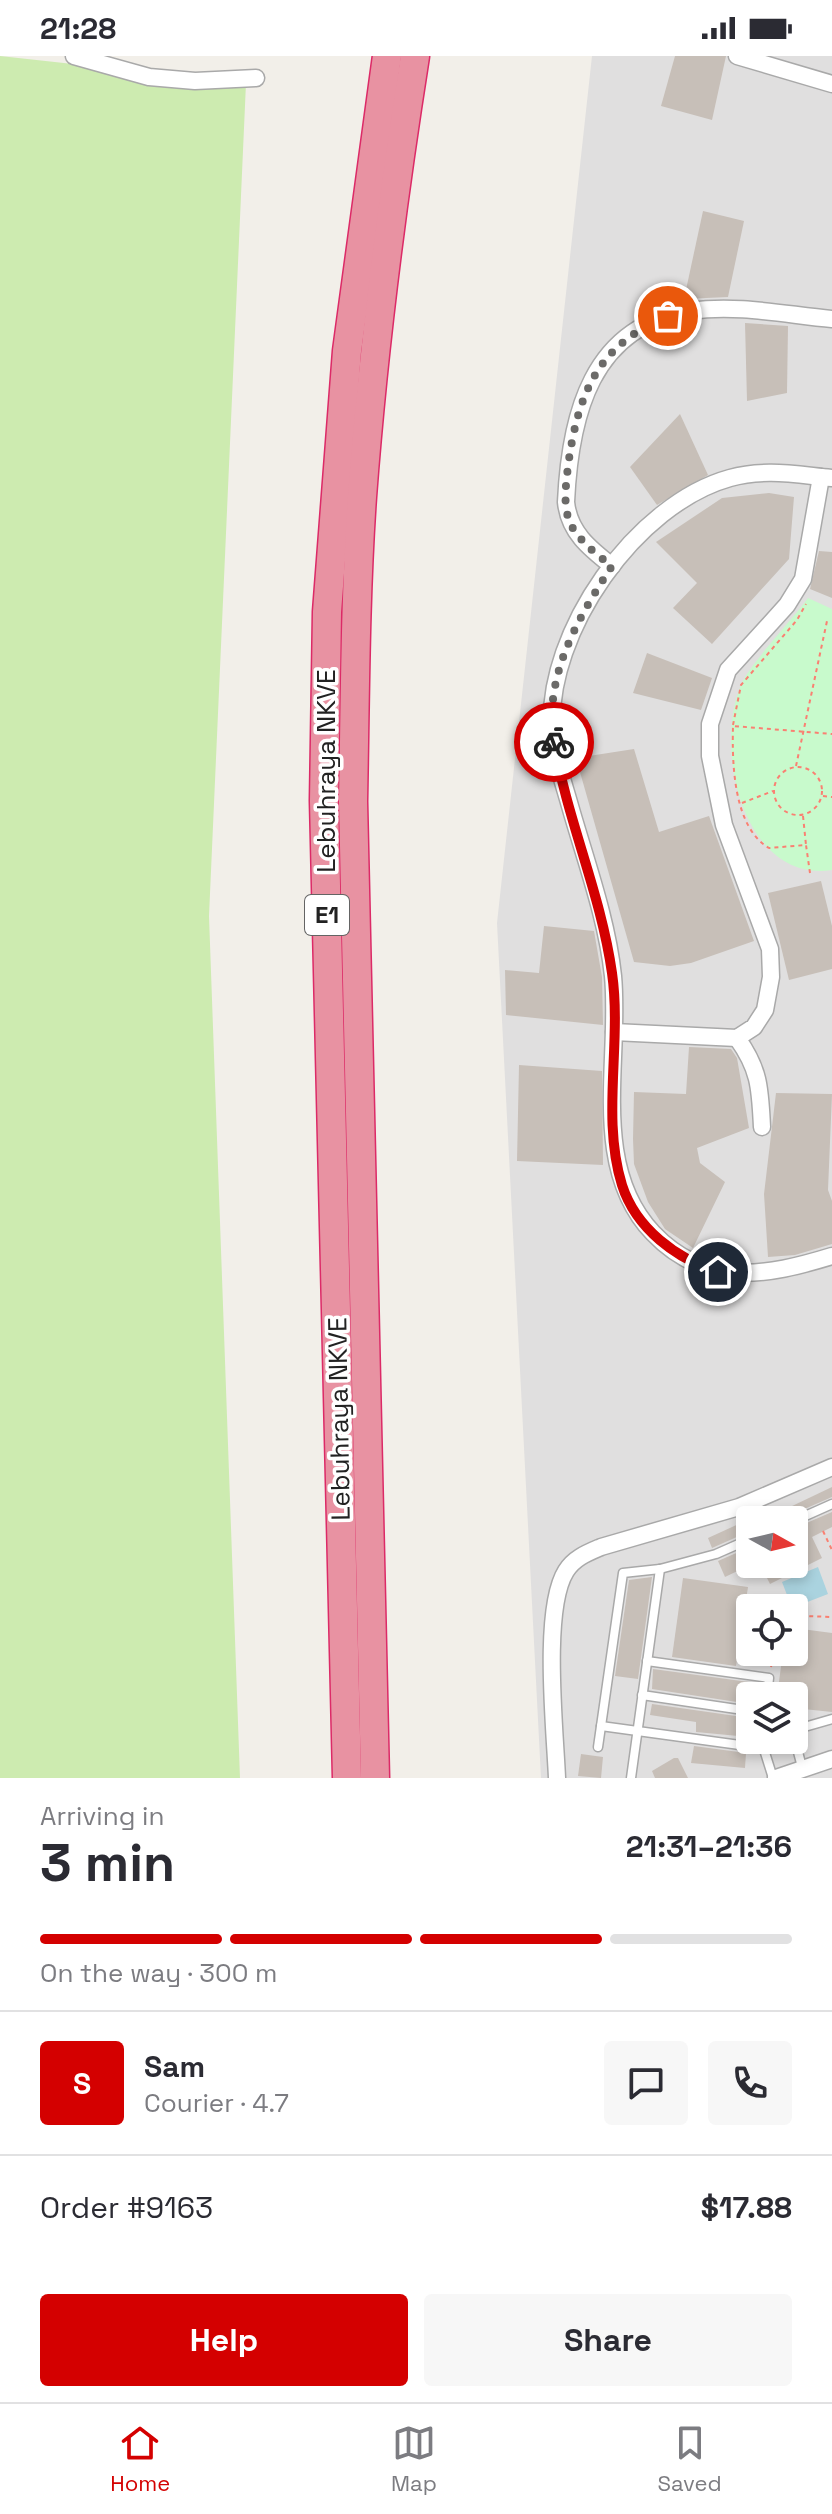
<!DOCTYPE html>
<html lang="en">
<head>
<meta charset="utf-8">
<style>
	:root { --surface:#fff; --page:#f7f7f7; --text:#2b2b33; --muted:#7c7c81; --line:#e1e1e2; --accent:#d40000 }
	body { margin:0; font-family:"Space Grotesk",sans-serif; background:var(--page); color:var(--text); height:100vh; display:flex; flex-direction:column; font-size:30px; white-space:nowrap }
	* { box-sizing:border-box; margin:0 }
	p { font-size:26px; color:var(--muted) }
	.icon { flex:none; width:44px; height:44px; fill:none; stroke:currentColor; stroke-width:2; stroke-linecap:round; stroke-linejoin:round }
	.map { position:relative; height:1722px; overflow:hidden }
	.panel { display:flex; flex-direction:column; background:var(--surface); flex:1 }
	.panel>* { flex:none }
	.needle { width:52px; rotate:98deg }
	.controls { position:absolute; left:736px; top:1450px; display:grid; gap:16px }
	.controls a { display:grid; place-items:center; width:72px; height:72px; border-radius:8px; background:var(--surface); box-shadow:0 4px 12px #0003; font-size:40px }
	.pin { position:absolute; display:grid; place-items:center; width:68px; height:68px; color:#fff; margin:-34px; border:4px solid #fff; border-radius:50%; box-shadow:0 2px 8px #0007 }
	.courier { position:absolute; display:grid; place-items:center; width:80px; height:80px; margin:-40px; border:6px solid #d40000; border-radius:50%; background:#fff; color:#222; box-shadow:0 2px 10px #0007 }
	.overview em { font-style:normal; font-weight:700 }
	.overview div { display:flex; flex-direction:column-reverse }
	.overview { display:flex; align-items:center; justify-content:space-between; height:136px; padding:0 40px }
	h1 { font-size:52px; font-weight:700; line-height:60px }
	.bar { display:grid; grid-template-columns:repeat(4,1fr); gap:12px 8px; align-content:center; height:96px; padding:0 40px }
	.bar i { height:10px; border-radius:6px; background:var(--line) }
	.bar .selected { background:var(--accent) }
	.bar p { grid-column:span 4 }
	.line { display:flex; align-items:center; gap:20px; padding:0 40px; border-top:2px solid var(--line) }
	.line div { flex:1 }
	.round { display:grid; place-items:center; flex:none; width:84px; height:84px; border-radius:8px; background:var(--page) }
	.button { display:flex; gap:16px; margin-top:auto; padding:16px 40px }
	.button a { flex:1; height:92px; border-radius:8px; background:var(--accent); color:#fff; font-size:32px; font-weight:700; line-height:92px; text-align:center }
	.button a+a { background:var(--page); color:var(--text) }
	.status { display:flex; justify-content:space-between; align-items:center; height:56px; padding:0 40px; background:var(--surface); direction:ltr }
	.status svg { height:22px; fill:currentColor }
	.menu { display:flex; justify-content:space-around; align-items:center; height:112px; border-top:2px solid var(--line); background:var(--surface); font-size:22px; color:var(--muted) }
	.menu a { display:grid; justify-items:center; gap:4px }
	.menu .selected { color:var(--accent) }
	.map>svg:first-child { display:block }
</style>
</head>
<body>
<div class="status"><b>21:28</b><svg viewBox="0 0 49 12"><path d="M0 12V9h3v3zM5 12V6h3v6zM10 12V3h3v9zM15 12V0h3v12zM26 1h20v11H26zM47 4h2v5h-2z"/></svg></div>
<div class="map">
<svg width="832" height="1722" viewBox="0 0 832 1722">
	<rect width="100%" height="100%" fill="#f2efe9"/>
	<path fill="#e0dfdf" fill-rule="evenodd" d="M 592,0 L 832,0 L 832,1722 L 541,1722 L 497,867 ZM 750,1464 L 794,1464 L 794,1508 L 750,1508 ZM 750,1552 L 794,1552 L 794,1596 L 750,1596 ZM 750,1640 L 794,1640 L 794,1684 L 750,1684 Z"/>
	<polygon fill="#cdebb0" points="0,0 246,27 209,860 240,1722 0,1722"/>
	<path fill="#c8facc" d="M 808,542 L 832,553 L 832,814 C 744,827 713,694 741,629 C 749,609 793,563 808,542 Z"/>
	<polygon fill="#aad3df" points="818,1511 828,1538 792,1552 782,1526"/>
	<g fill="#c7bfb8">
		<polygon points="675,0 726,0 712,64 661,50"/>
		<polygon points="703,155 744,165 728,241 684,243"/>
		<polygon points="745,267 788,270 787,337 747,345"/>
		<polygon points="680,358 708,419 657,449 630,411"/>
		<polygon points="769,437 794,441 789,503 712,588 673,552 697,527 656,486 722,442"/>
		<polygon points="819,495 832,496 832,542 810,533"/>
		<polygon points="647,597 712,622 701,654 633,637"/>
		<polygon points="634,693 659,776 709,760 754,885 691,907 670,910 634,906 576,702"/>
		<polygon points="821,825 832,870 832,913 789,924 768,837"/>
		<polygon points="544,870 594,875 602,921 603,969 506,959 505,914 539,917"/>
		<polygon points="689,991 731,993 737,1002 749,1072 697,1092 700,1107 725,1126 693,1192 665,1173 648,1146 634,1108 633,1083 634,1036 686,1038"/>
		<polygon points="519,1009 602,1015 603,1109 517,1105"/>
		<polygon points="776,1037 832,1038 828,1134 832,1145 832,1188 795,1199 768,1201 764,1138"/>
		<polygon points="832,1431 832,1441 793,1458 790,1451"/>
		<polygon points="832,1456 832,1471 812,1481 822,1502 770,1528 760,1508 794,1508 794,1488 808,1481 802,1469"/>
		<polygon points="743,1466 748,1476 712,1492 708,1482"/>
		<polygon points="750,1491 750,1509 725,1521 718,1505"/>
		<polygon points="652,1521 638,1623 615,1620 629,1524"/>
		<polygon points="683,1522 748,1531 736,1610 672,1601"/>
		<polygon points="794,1572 832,1577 832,1656 794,1652 794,1640 777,1640 783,1596 794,1596"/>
		<polygon points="653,1613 756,1627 755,1640 750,1640 750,1648 652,1633"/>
		<polygon points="652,1648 750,1662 749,1681 696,1676 696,1666 650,1659"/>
		<polygon points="694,1690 746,1697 745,1712 691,1707"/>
		<polygon points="581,1698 603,1701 601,1722 578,1720"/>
		<polygon points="674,1702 678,1702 688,1722 655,1722 652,1715"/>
	</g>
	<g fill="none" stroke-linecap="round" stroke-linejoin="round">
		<g stroke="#a9a9a9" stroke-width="11">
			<g id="lane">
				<polyline points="794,1465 832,1448"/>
				<polyline points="647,1605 769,1622 767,1640"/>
				<polyline points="642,1639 750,1655"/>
				<polyline points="601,1670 747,1690 759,1684"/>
				<polyline points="794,1674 832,1663"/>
				<polyline points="794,1681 802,1711"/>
				<polyline points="761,1684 773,1722"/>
				<polyline points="598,1691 623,1517 660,1513 716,1498 750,1483"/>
				<polyline points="631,1722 660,1513"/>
			</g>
		</g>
		<g stroke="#a9a9a9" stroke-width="19">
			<g id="street">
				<polyline points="74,0 149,21 195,25 256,22"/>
				<polyline points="737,0 832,28"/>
				<path d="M 832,422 C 798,419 764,412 730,422 C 636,448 546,576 552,674 C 554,700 563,725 570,750 C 586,806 607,863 613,920 C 621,1003 589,1110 653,1177 C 705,1232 767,1220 832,1200"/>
				<path d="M 612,510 C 589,492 569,476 566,446 C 570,360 591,269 691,255 C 737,248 787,259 832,263"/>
				<polyline points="614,976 737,982 754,971 765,954 771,921 770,893 724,769 710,700 710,668 728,614 787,549 803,523 821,421"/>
				<path d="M 737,982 C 760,1014 760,1033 762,1071"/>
				<path d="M 557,1722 C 555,1674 542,1553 566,1515 C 574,1502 587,1497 601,1491 L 739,1451 L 832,1411"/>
				<polyline points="776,1722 832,1703"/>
			</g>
		</g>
		<g stroke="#dc2a67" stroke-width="31">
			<g id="highway">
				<polyline points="347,1722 324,745 327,556 347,295 387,0"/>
				<path d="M 375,1722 L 353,745 C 355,643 355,542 362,441 C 373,293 392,146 415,0"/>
			</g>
		</g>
		<g stroke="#fa8072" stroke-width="2" stroke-dasharray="4 4" stroke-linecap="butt">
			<polyline points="733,669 741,629 797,564 806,548"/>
			<polyline points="796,710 827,565"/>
			<circle cx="798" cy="735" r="24"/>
			<polyline points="823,740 832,741"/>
			<polyline points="742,747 773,735"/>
			<polyline points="803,760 806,789"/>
			<path d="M 810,817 L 806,789 L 769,792 C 733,771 732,706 733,670 L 832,678"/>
			<polyline points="823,1475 832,1494"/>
			<polyline points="794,1564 804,1560 832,1561"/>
			<polyline points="771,1611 774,1596"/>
		</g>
		<use href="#lane" stroke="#fff" stroke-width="8"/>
		<use href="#street" stroke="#fff" stroke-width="16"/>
		<use href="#highway" stroke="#e892a2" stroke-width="28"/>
	</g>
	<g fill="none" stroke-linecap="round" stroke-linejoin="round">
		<path stroke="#6b6a68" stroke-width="8" stroke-dasharray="0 14.4" d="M 554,686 C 543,621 578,562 612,510 C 597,499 582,487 572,471 C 562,453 566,429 568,410 C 578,338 597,289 668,260"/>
		<path stroke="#d40000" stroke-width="10" d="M 554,686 C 567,764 601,838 612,917 C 622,986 601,1062 622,1129 C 636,1173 677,1203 718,1216"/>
	</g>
	<g text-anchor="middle" stroke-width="7" stroke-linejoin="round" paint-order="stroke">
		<rect fill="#fff" stroke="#646464" stroke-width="2" x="305" y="839" width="44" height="40" rx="6"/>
		<g font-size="24" font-weight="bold" fill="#222">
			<text x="327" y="867">E1</text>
		</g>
		<g font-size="26" fill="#222" stroke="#fff">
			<text transform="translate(326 715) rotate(-90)" y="9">Lebuhraya NKVE</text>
			<text transform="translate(339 1363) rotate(-91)" y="9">Lebuhraya NKVE</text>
		</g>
	</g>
</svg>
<div class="controls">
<a><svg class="needle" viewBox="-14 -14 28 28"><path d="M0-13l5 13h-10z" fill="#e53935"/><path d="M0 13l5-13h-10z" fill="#7c7c81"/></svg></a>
<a><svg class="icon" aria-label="locate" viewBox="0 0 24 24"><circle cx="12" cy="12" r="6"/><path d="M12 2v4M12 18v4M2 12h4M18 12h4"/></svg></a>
<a><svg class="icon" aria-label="layers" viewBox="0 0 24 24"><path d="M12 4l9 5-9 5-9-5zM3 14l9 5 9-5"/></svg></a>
</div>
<div class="pin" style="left:668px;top:260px;background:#ea580c"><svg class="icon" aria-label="bag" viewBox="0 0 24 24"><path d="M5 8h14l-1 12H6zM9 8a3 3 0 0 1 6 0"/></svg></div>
<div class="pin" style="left:718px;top:1216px;background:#1f2937"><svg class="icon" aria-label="home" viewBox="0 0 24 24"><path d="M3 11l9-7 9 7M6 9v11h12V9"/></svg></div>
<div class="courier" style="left:554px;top:686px"><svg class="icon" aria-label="bike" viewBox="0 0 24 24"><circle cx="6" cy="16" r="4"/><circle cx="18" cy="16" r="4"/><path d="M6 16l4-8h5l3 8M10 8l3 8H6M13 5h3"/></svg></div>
</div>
<section class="panel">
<div class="overview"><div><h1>3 min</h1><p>Arriving in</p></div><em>21:31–21:36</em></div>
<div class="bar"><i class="selected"></i><i class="selected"></i><i class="selected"></i><i></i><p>On the way · 300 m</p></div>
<div class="line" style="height:144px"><b class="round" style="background:var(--accent);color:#fff">S</b><div><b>Sam</b><p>Courier · 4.7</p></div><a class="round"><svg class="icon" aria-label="chat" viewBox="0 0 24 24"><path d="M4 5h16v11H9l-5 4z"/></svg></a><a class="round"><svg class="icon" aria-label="phone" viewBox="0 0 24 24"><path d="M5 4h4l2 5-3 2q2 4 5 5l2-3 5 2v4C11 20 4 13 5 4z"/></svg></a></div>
<div class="line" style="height:104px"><div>Order #9163</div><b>$17.88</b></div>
<div class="button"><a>Help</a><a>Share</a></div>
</section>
<nav class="menu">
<a class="selected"><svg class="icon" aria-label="home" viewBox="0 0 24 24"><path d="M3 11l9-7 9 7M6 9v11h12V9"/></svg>Home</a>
<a><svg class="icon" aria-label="map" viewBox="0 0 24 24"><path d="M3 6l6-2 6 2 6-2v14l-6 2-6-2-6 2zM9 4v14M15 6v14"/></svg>Map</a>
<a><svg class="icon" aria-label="saved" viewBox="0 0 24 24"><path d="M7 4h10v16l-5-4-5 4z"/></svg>Saved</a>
</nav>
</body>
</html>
